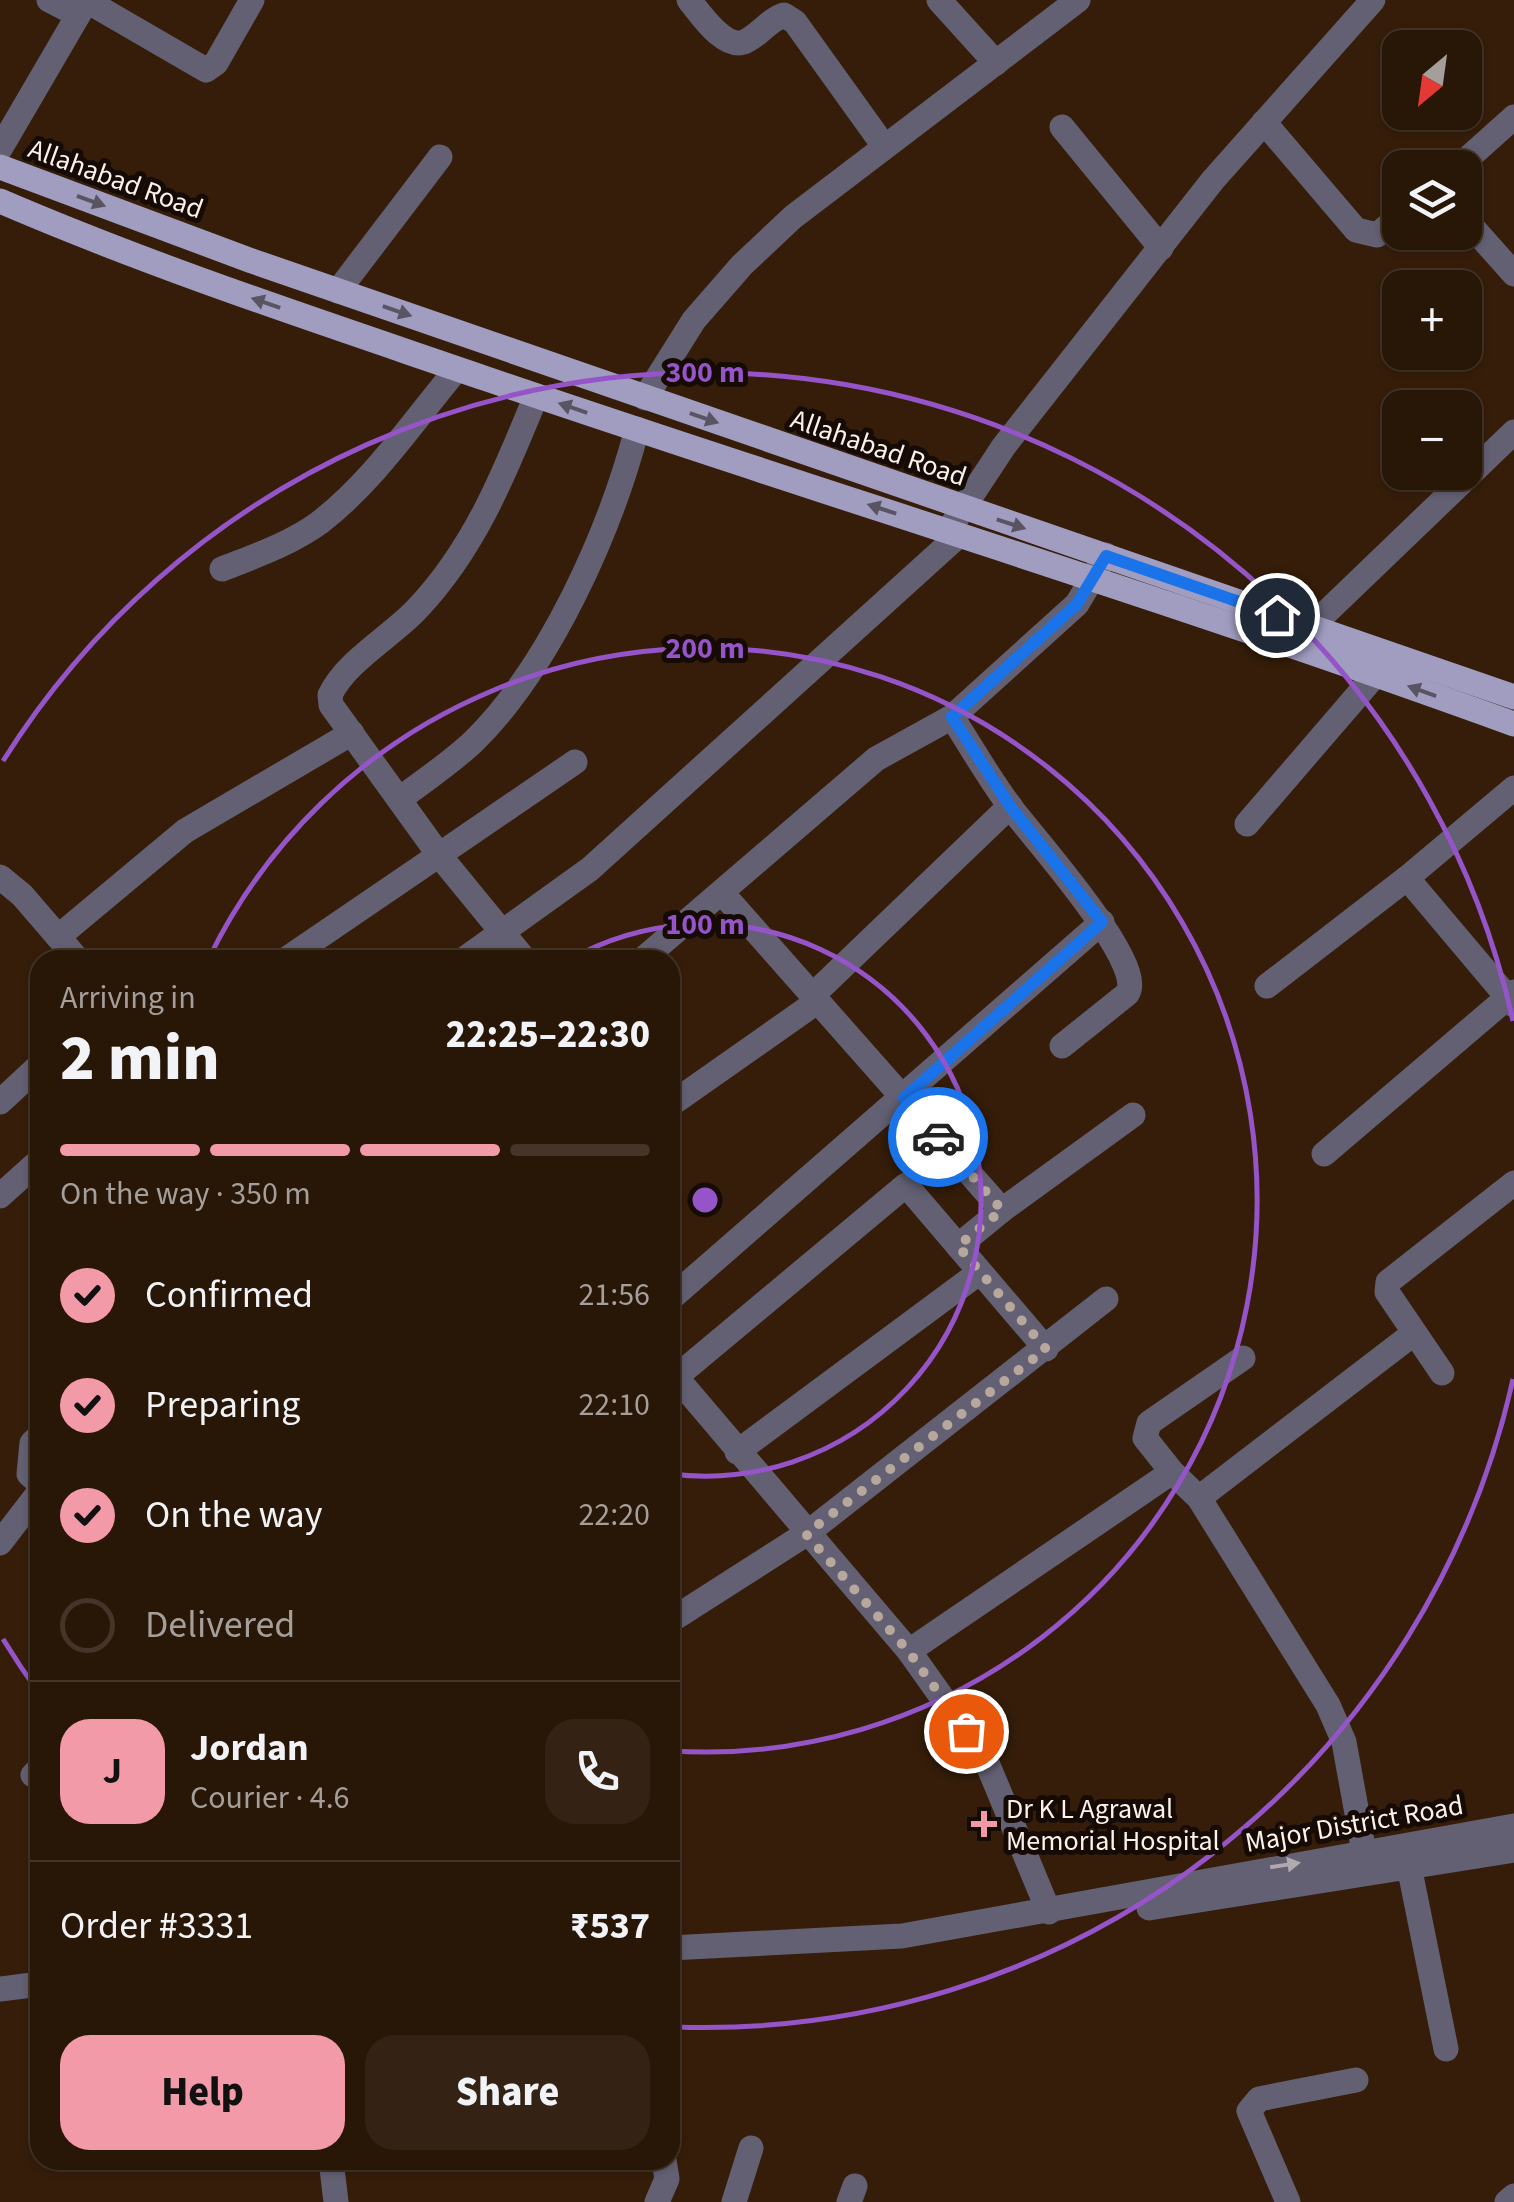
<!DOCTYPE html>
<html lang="en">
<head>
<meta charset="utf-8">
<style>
	:root { --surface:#281607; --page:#342315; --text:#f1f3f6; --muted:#a59f9b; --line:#443528; --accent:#f39aa8 }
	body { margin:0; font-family:"Source Sans 3",sans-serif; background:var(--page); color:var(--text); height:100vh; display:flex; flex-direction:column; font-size:38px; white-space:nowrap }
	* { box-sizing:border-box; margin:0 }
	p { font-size:32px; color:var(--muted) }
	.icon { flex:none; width:55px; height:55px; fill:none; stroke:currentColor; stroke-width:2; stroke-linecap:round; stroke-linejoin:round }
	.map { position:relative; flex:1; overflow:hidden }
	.details { position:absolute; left:30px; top:950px; width:650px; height:1220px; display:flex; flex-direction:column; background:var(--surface); border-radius:30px; box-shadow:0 2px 8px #0004,0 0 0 2px var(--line) }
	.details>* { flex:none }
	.needle { width:65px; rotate:209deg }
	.controls { position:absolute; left:1382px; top:30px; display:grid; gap:20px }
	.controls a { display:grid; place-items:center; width:100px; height:100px; border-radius:20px; background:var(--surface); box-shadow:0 2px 8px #0004,0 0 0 2px var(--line); font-size:50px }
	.pin { position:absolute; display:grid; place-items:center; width:85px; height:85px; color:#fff; margin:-42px; border:5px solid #fff; border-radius:50%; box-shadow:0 2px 10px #0007 }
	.courier { position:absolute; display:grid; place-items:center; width:100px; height:100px; margin:-50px; border:8px solid #1a73e8; border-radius:50%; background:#fff; color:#222; box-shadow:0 2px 12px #0007 }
	.overview em { font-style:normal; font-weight:800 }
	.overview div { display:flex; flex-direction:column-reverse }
	.overview { display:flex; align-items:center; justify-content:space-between; height:170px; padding:0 30px }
	h1 { font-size:65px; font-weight:800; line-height:75px }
	.bar { display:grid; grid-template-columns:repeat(4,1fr); gap:15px 10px; align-content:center; height:120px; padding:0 30px }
	.bar i { height:12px; border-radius:8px; background:var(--line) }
	.bar .active { background:var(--accent) }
	.bar p { grid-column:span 4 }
	.line { display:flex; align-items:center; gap:25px; padding:0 30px; border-top:2px solid var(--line) }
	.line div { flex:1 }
	.round { display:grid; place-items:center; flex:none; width:105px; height:105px; border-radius:30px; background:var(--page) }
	ol { padding:0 30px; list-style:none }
	li { display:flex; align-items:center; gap:30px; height:110px }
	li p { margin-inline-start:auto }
	li .icon { padding:10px; border-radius:50%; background:var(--accent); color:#111; stroke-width:4 }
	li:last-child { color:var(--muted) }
	li i { width:55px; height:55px; border:5px solid var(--line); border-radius:50% }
	.button { display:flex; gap:20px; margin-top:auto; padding:20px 30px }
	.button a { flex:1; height:115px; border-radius:30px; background:var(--accent); color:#111; font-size:40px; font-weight:800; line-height:115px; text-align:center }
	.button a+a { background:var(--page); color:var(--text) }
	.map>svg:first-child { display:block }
</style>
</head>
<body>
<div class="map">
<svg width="1514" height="2202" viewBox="0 0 1514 2202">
	<rect width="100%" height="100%" fill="#351d09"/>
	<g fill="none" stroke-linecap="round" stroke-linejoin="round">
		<g stroke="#626072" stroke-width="25">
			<polyline points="49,0 78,15"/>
			<path d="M 689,0 C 700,13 723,49 744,42 C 759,36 768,20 784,15 L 795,22 L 884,146"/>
			<polyline points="939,0 996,63"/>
			<polyline points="87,1 206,70 216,63 252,0"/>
			<polyline points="1264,122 1356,230 1377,235 1400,216"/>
			<polyline points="1062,127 1161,248"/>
			<polyline points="0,149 87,0"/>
			<polyline points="1457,168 1514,117"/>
			<polyline points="1465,219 1514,274"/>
			<polyline points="338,291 440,157"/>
			<polyline points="645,398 694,320 742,265 793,217 1078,0"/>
			<polyline points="948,531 1004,446 1213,180 1373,0"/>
			<path d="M 222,569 C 255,556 290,544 319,523 C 373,482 414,420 457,369"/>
			<polyline points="1311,627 1514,432"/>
			<path d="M 401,798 C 425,780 452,762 474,741 C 550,666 610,532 637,429"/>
			<polyline points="1247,824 1376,674"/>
			<polyline points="0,877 22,895 78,960"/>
			<polyline points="1407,878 1514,1005"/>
			<polyline points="723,894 1002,1210 1133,1115"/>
			<polyline points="58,937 185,831 352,733"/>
			<path d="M 285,960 L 439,855 L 331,705 L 330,695 C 346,661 392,636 417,609 C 475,548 505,472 536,396"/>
			<polyline points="463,960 590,869 959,535"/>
			<polyline points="525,960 439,855 575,762"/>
			<polyline points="642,960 876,759 952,717"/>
			<polyline points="1267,986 1407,878 1514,788"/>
			<polyline points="813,995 1010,806"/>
			<path d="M 1062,1046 L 1127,994 C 1149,966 1032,836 1012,809 C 990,780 972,748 952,717 L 1077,604 L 1106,555"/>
			<polyline points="0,1102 40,1065"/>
			<polyline points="670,1105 818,1001"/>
			<polyline points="1324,1154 1514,992"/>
			<polyline points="0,1196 40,1160"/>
			<polyline points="958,1246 1002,1210"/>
			<polyline points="670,1299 1102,922"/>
			<polyline points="1046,1349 906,1185 676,1377 909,1651 985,1758 1049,1912"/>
			<polyline points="1442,1373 1387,1292 1388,1282 1514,1183"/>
			<polyline points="40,1435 32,1443 29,1474 40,1484"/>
			<polyline points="737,1452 980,1272"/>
			<polyline points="1172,1472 1145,1438 1149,1423 1243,1358"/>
			<polyline points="1199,1498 1328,1705 1344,1742 1364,1852"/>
			<polyline points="0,1543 40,1491"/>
			<polyline points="670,1621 806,1534 1106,1299"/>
			<polyline points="909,1651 1172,1472 1199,1498 1413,1334"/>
			<polyline points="33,1775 40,1768"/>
			<polyline points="1409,1866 1446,2049"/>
			<polyline points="1149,1908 1514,1850"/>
			<polyline points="670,1948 902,1936 1514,1826"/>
			<polyline points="0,1989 40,1984"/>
			<polyline points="331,2160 336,2202"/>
			<polyline points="657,2202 667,2179 664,2160"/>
			<polyline points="734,2202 751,2148"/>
			<polyline points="849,2202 855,2186"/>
			<polyline points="1288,2202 1249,2111 1259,2099 1356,2080"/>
			<polyline points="1507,2202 1514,2196"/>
		</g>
		<g stroke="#a09dc1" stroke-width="25">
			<polyline points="0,167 252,261 1514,697"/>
			<path d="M 0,201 C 158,269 321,322 484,378 C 827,495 1173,600 1514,724"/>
		</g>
	</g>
	<defs><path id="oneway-solid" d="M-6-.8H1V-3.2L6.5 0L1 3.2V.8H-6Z" transform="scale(2.5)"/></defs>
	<g fill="#5a5462">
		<use href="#oneway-solid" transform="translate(91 201) rotate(20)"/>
		<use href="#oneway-solid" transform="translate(266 303) rotate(-161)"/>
		<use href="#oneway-solid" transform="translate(397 311) rotate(19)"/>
		<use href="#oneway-solid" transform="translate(573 408) rotate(-161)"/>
		<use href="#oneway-solid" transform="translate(704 418) rotate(19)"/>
		<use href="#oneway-solid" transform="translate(882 509) rotate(-162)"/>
		<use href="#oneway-solid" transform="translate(1011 524) rotate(18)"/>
		<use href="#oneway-solid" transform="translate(1422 691) rotate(-160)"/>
	</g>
	<use fill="#b0a9ae" href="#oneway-solid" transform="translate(1285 1865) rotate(-9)"/>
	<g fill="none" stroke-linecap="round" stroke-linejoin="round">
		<polyline stroke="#b7a79c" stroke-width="10" stroke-dasharray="0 18" points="938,1137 1002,1210 958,1246 1046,1349 806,1534 909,1652 966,1731"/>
		<polyline stroke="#1a73e8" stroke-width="12" points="938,1137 904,1098 1102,922 1010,806 952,717 1077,604 1106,556 1277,615"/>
	</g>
	<g fill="none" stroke="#9554c8" stroke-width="5">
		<path d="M569 960A276 276 0 1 1 671 1474"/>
		<path d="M209 958A552 552 0 1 1 671 1751"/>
		<path d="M1513 1379A828 828 0 0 1 676 2027M39 1693A828 828 0 0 1 3 1639M3 761A828 828 0 0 1 1513 1021"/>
	</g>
	<path fill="#f39aa8" stroke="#150a04" stroke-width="4" d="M979 1809h10v10h10v10h-10v10h-10v-10h-10v-10h10z"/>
	<g text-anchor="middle" stroke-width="10" stroke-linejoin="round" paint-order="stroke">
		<g font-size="28" fill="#fdf2eb" stroke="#150a04">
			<text transform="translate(116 178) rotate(20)" y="10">Allahabad Road</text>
			<text transform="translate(879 447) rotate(19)" y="10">Allahabad Road</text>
			<text transform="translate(1354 1823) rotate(-10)" y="10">Major District Road</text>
		</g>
		<g font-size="28" fill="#fdf2eb" stroke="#150a04" text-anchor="start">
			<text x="1006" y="1818">Dr K L Agrawal<tspan x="1006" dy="32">Memorial Hospital</tspan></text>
		</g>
	</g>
	<circle cx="705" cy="1200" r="15" fill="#9554c8" stroke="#150a04" stroke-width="5"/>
	<g font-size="30" text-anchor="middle" font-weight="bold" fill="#9554c8" stroke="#150a04" stroke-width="10" stroke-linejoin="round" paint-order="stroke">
		<text x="705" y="382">300 m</text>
		<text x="705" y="658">200 m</text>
		<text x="705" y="934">100 m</text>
	</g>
</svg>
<div class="controls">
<a><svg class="needle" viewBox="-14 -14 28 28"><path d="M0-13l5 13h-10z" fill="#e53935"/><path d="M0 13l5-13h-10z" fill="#a59f9b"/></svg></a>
<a><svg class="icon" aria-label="layers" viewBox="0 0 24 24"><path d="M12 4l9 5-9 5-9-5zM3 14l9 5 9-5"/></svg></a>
<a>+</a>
<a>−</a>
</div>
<div class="pin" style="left:966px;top:1731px;background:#ea580c"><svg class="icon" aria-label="bag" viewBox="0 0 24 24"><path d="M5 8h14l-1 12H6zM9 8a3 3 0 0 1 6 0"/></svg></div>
<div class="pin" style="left:1277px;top:615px;background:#1f2937"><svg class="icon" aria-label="home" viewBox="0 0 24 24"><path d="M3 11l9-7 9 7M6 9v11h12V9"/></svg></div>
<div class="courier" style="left:938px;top:1137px"><svg class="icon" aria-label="car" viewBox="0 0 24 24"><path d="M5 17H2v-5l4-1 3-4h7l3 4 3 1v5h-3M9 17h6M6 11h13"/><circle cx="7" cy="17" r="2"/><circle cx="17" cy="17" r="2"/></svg></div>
<section class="details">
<div class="overview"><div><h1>2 min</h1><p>Arriving in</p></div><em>22:25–22:30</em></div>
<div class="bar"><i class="active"></i><i class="active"></i><i class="active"></i><i></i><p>On the way · 350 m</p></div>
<ol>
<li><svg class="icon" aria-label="check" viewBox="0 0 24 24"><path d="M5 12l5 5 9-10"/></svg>Confirmed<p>21:56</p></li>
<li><svg class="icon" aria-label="check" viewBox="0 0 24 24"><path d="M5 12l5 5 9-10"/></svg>Preparing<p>22:10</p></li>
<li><svg class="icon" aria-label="check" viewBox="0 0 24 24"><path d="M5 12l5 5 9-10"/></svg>On the way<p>22:20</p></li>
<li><i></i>Delivered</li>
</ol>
<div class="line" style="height:180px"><b class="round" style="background:var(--accent);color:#111">J</b><div><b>Jordan</b><p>Courier · 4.6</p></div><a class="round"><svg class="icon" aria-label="phone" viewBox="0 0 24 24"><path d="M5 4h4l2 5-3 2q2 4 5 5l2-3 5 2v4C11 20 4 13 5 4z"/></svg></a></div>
<div class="line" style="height:130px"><div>Order #3331</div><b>₹537</b></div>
<div class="button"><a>Help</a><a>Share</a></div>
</section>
</div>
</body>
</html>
